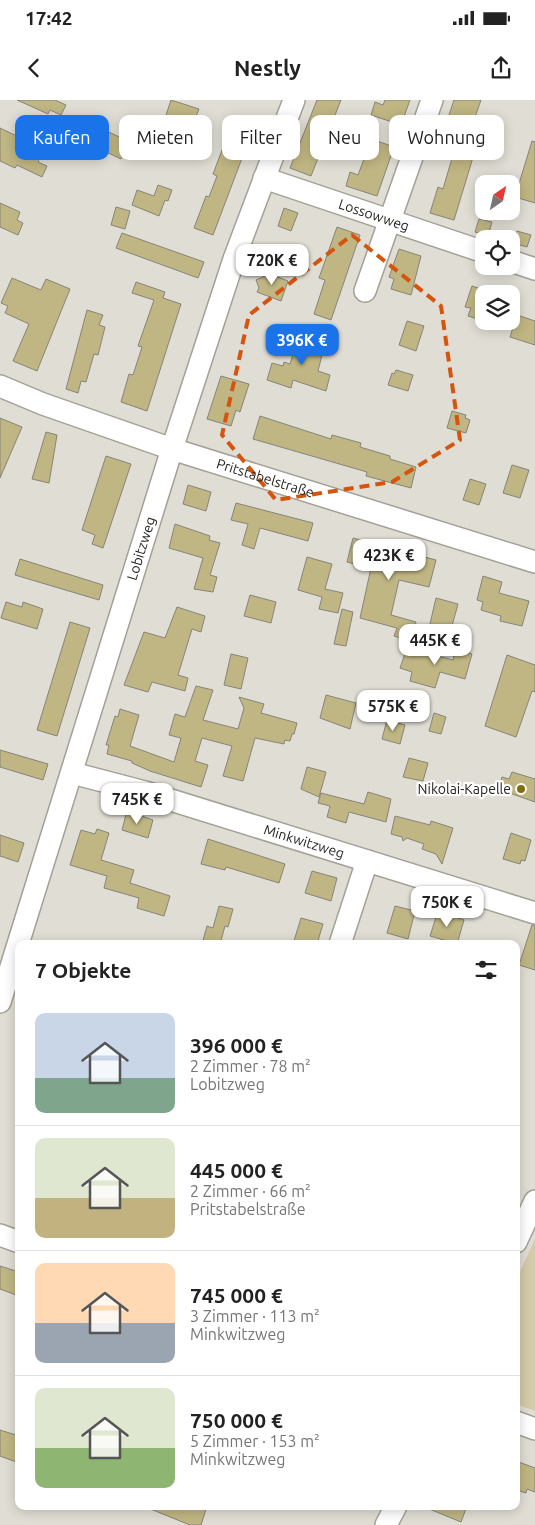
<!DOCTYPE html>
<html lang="de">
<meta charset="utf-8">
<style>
body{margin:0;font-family:Ubuntu,sans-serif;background:#f2f2f2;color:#222;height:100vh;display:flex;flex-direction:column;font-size:19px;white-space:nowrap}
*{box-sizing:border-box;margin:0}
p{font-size:16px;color:#767676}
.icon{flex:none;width:28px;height:28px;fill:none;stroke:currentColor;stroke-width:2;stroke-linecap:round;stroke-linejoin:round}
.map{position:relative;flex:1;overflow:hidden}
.details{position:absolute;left:15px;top:840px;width:505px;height:570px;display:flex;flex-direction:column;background:#fff;border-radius:10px;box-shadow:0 2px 12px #0003}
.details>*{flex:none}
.banner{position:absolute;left:15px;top:15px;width:505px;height:45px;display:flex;gap:10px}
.needle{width:32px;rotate:34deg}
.tools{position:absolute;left:475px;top:75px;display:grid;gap:10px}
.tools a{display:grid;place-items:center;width:45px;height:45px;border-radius:10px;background:#fff;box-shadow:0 2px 12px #0003;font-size:25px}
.price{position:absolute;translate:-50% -42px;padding:0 11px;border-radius:10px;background:#fff;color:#222;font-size:16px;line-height:32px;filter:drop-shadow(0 1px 2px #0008)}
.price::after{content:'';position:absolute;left:50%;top:30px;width:15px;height:11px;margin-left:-8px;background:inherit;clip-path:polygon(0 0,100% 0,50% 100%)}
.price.selected{background:#1a73e8;color:#fff}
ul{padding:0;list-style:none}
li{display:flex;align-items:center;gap:15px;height:125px;padding:0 20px}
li+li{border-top:1px solid #e0e0e0}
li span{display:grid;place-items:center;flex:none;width:140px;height:100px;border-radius:10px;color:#555}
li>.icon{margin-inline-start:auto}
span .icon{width:60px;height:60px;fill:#fffc;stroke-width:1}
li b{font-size:21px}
h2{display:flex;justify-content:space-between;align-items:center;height:60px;padding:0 20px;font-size:21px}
.chip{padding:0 18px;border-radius:10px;background:#fff;box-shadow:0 2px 12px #0003;font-size:18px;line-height:45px}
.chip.selected{background:#1a73e8;color:#fff}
.status{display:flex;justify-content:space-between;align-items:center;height:35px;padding:0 25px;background:#fff;direction:ltr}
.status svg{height:14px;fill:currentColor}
header{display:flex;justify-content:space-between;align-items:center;height:65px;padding:0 20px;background:#fff;font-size:22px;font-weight:700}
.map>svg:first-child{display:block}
.green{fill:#d3cba9}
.building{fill:#c0b683;stroke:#86847a}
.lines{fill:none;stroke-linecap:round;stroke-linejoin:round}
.minor-casing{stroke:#a3a197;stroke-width:24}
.minor{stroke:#fff;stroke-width:21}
.marked{fill:none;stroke:#d5540e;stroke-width:4;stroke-dasharray:10 6;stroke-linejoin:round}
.poi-dot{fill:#806e0c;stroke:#fff;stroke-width:2}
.labels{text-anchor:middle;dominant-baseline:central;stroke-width:4.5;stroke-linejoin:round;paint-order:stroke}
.street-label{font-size:14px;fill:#262521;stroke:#fff}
.poi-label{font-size:14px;fill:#262521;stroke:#fff;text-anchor:end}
</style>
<div class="status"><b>17:42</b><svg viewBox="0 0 49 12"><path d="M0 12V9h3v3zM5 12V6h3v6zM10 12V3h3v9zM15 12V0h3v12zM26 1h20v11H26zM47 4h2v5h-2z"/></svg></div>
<header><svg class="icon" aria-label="back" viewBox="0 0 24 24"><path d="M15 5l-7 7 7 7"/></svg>Nestly<svg class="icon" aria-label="share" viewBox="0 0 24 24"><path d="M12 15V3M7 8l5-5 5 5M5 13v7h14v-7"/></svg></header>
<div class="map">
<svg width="535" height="1425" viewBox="0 0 535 1425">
<rect width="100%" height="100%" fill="#e0ded4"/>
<!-- green -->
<polygon class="green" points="535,1139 535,1311 516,1304 516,1180"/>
<!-- building -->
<g class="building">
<polygon points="17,0 55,0 66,5 61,15 50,10 48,14"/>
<polygon points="171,0 199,9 193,24 166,15"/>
<polygon points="317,0 341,0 311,76 290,68"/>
<polygon points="385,0 410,0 401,25 371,15 375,2 383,5"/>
<polygon points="454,0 481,0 468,37 450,31 452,25 446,24"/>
<polygon points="233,21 253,29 213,135 194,128 206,96 209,97 217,76 213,74"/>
<polygon points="98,27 130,42 121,59 94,46 97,40 93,37"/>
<polygon points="0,28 44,49 38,62 47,66 42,77 17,65 15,68 0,61"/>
<polygon points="363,36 394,47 377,96 346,86 350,72 358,75 367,51 359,48"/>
<polygon points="532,41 535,42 535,103 515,97"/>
<polygon points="455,48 474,54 454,120 430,113 438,87 443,89"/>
<polygon points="158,85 172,90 168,101 165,100 159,116 132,105 137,90 154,96"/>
<polygon points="0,103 20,112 17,120 23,123 18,135 0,127"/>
<polygon points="116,107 130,111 125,129 111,125"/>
<polygon points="284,108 298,113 291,131 278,126"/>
<polygon points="479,119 492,122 488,136 475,132"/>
<polygon points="337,127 360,135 331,220 314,214 325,180 319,178"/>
<polygon points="517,131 531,135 527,147 513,143"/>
<polygon points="122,133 204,162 198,178 116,148"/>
<polygon points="399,149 421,156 411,195 391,189 394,179 389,177"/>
<polygon points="265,172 288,181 281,201 257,192 259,188 256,180 263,177"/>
<polygon points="12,178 41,190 46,179 70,189 37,271 13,261 29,224 5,213 8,206 1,203"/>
<polygon points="136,182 165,192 163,198 181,204 147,311 121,302 129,274 133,275 142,247 138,246 154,200 132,193"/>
<polygon points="472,186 484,190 484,221 468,216 471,208 465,207"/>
<polygon points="87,210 103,215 99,225 105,227 98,255 94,254 86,282 81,281 78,293 66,289"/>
<polygon points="517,215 535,221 535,245 510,237"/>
<polygon points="407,221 424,226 416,251 399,245"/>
<polygon points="299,235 325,243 318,271 330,275 326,291 293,280 291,288 267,280 272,263 283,266 284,262 290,264"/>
<polygon points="396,270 413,275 408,291 388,285 392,273 394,274"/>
<polygon points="221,276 249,284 240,312 236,310 231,326 207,319"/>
<polygon points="452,311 466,315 465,318 470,320 466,333 447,328"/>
<polygon points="260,316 331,339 332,335 361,343 360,347 390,356 390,359 416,367 411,388 366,376 367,372 253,339"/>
<polygon points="0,318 22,327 0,378"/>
<polygon points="46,332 57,335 49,383 32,379"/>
<polygon points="106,356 131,364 103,448 92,444 95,435 82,430"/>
<polygon points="512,365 529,370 520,398 503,393"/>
<polygon points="470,379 486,384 479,405 463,400"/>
<polygon points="188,385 211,392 206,411 183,404"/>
<polygon points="236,403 313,423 308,441 260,428 254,449 242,445 248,424 231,420"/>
<polygon points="175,424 210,436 209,440 220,443 210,475 217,477 213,492 194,489 203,458 169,448"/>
<polygon points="353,438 436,460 429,487 399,480 391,515 416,522 411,541 394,536 397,528 360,518 371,468 347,462"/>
<polygon points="307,457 332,464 325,489 343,493 338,513 319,509 322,497 298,490"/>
<polygon points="20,459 103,485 99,500 15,475"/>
<polygon points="483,476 502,482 499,493 529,501 522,526 500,521 501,516 481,510 483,502 477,500"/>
<polygon points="250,495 276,502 271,523 244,516"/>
<polygon points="436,498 458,504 450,533 429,528"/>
<polygon points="6,502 22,507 23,502 43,509 37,529 1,518"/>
<polygon points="177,507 205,516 201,532 192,529 178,575 188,578 185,591 152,582 148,592 124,585 144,532 165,538"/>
<polygon points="342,509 353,512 346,546 334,544"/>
<polygon points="70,522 90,528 57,636 37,630"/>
<polygon points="407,548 453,560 456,549 472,554 465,579 440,572 435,588 410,581 412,572 400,568"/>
<polygon points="231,554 248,558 241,589 224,585"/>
<polygon points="507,555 535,565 535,592 532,591 516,637 485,626"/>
<polygon points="196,586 213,590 203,620 238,629 244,608 239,597 264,604 261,613 297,623 294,634 292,634 290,641 285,640 284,644 255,638 243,681 223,676 232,646 202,638 195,661 208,665 201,687 150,671 132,663 132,661 107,654 109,645 106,645 111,629 115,616 118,617 120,609 139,615 130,646 174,662 181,638 169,635 175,614 185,617"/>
<polygon points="326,595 356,603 350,629 320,618"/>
<polygon points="434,613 446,617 441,634 429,631"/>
<polygon points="387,620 405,625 400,644 382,639"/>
<polygon points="0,650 48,664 43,680 0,667"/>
<polygon points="409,658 428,663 423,681 403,677"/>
<polygon points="307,667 326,672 319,697 301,689"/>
<polygon points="512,672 535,679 535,702 498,689 502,677 509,679"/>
<polygon points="368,692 391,699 386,722 349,712 346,723 327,717 330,706 318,703 321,693 364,704"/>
<polygon points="127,711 153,720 148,738 122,730"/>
<polygon points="395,716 430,725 431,721 453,728 442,764 436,754 422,749 424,744 407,738 403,741 402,737 391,734"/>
<polygon points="97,729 109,733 101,760 134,770 130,783 170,796 164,816 137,808 139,798 104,788 107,776 70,765 81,730 95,734"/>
<polygon points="511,733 531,740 525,761 521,760 520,764 503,759"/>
<polygon points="0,735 24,743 18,762 0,756"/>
<polygon points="208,739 285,764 279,783 226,767 225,770 201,764"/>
<polygon points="312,771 337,778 331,801 305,793"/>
<polygon points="219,806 233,809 228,827 225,826 220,844 202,844 207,826 213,828"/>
<polygon points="395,806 415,811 408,839 387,833"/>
<polygon points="438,811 464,820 457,844 430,836"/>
<polygon points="301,818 323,824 317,844 293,844"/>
<polygon points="532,825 535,825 535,870 519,865"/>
<polygon points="0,1166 19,1172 19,1196 0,1189"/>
<polygon points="0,1330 19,1336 19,1363 0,1356"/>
<polygon points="516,1361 535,1368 535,1392 527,1389 526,1393 516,1390"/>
<polygon points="143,1406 207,1406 201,1425 190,1425"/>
<polygon points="422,1406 467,1406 461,1422"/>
</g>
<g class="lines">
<defs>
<g id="minor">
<path id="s1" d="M264,78l220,74"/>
<polyline points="511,161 535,169"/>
<polyline points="365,191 432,0"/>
<path id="s2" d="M0,286l43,18 129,45 363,113"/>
<path id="s3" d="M72,673l73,19 390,121"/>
<polyline points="340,844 367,761"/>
<path id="s4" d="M0,902l172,-553 62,-190 60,-159"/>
<polyline points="0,1135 19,1142"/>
<polyline points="516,1142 535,1101"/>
<polyline points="516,1322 535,1329"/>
<polyline points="386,1425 396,1406"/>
</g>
</defs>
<!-- minor casing -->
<use href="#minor" class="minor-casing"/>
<!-- minor -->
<use href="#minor" class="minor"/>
</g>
<!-- marked area -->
<path class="marked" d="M352,135l89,71 19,134 -68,42 -116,18 -54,-65 27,-120z"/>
<!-- markers -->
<circle class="poi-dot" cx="521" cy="689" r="5"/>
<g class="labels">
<!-- street labels -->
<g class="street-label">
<text stroke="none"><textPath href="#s1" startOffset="116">Lossowweg</textPath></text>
<text stroke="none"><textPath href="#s2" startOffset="281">Pritstabelstraße</textPath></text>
<text stroke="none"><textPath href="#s4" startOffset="475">Lobitzweg</textPath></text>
<text stroke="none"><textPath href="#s3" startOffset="242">Minkwitzweg</textPath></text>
</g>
<!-- poi labels -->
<g class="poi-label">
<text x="511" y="689">Nikolai-Kapelle</text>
</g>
</g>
</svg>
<div class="tools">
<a><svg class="needle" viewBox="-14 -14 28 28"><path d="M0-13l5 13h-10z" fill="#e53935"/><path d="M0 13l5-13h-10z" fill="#767676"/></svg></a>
<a><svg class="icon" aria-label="locate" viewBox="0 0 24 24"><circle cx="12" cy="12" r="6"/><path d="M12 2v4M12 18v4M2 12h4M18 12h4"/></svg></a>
<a><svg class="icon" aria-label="layers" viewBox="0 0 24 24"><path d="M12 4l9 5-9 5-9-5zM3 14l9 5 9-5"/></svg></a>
</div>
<b class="price" style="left:272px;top:186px">720K €</b>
<b class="price selected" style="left:302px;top:266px">396K €</b>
<b class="price" style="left:389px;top:481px">423K €</b>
<b class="price" style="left:435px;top:566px">445K €</b>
<b class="price" style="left:393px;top:632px">575K €</b>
<b class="price" style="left:137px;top:725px">745K €</b>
<b class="price" style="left:447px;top:828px">750K €</b>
<div class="banner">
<a class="chip selected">Kaufen</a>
<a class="chip">Mieten</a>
<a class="chip">Filter</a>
<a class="chip">Neu</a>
<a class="chip">Wohnung</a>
</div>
<section class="details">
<h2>7 Objekte<svg class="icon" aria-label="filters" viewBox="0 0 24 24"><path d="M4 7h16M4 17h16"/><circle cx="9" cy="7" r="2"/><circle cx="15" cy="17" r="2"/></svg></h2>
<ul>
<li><span style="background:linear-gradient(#c9d6e8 65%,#7fa58c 0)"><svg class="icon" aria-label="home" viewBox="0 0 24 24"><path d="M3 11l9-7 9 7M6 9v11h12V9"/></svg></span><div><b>396 000 €</b><p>2 Zimmer · 78 m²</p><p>Lobitzweg</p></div></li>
<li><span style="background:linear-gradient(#dfe7d0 60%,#c2b280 0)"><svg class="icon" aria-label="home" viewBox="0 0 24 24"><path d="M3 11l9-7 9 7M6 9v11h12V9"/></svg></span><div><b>445 000 €</b><p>2 Zimmer · 66 m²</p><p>Pritstabelstraße</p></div></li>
<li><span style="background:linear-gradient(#ffd9b3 60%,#9aa5b1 0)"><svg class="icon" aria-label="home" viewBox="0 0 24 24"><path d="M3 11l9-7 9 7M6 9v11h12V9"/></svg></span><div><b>745 000 €</b><p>3 Zimmer · 113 m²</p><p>Minkwitzweg</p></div></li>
<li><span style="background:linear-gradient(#dfe7d0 60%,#8fb573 0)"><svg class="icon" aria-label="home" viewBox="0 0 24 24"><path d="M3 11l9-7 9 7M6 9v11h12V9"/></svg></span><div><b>750 000 €</b><p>5 Zimmer · 153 m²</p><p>Minkwitzweg</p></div></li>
</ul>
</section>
</div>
